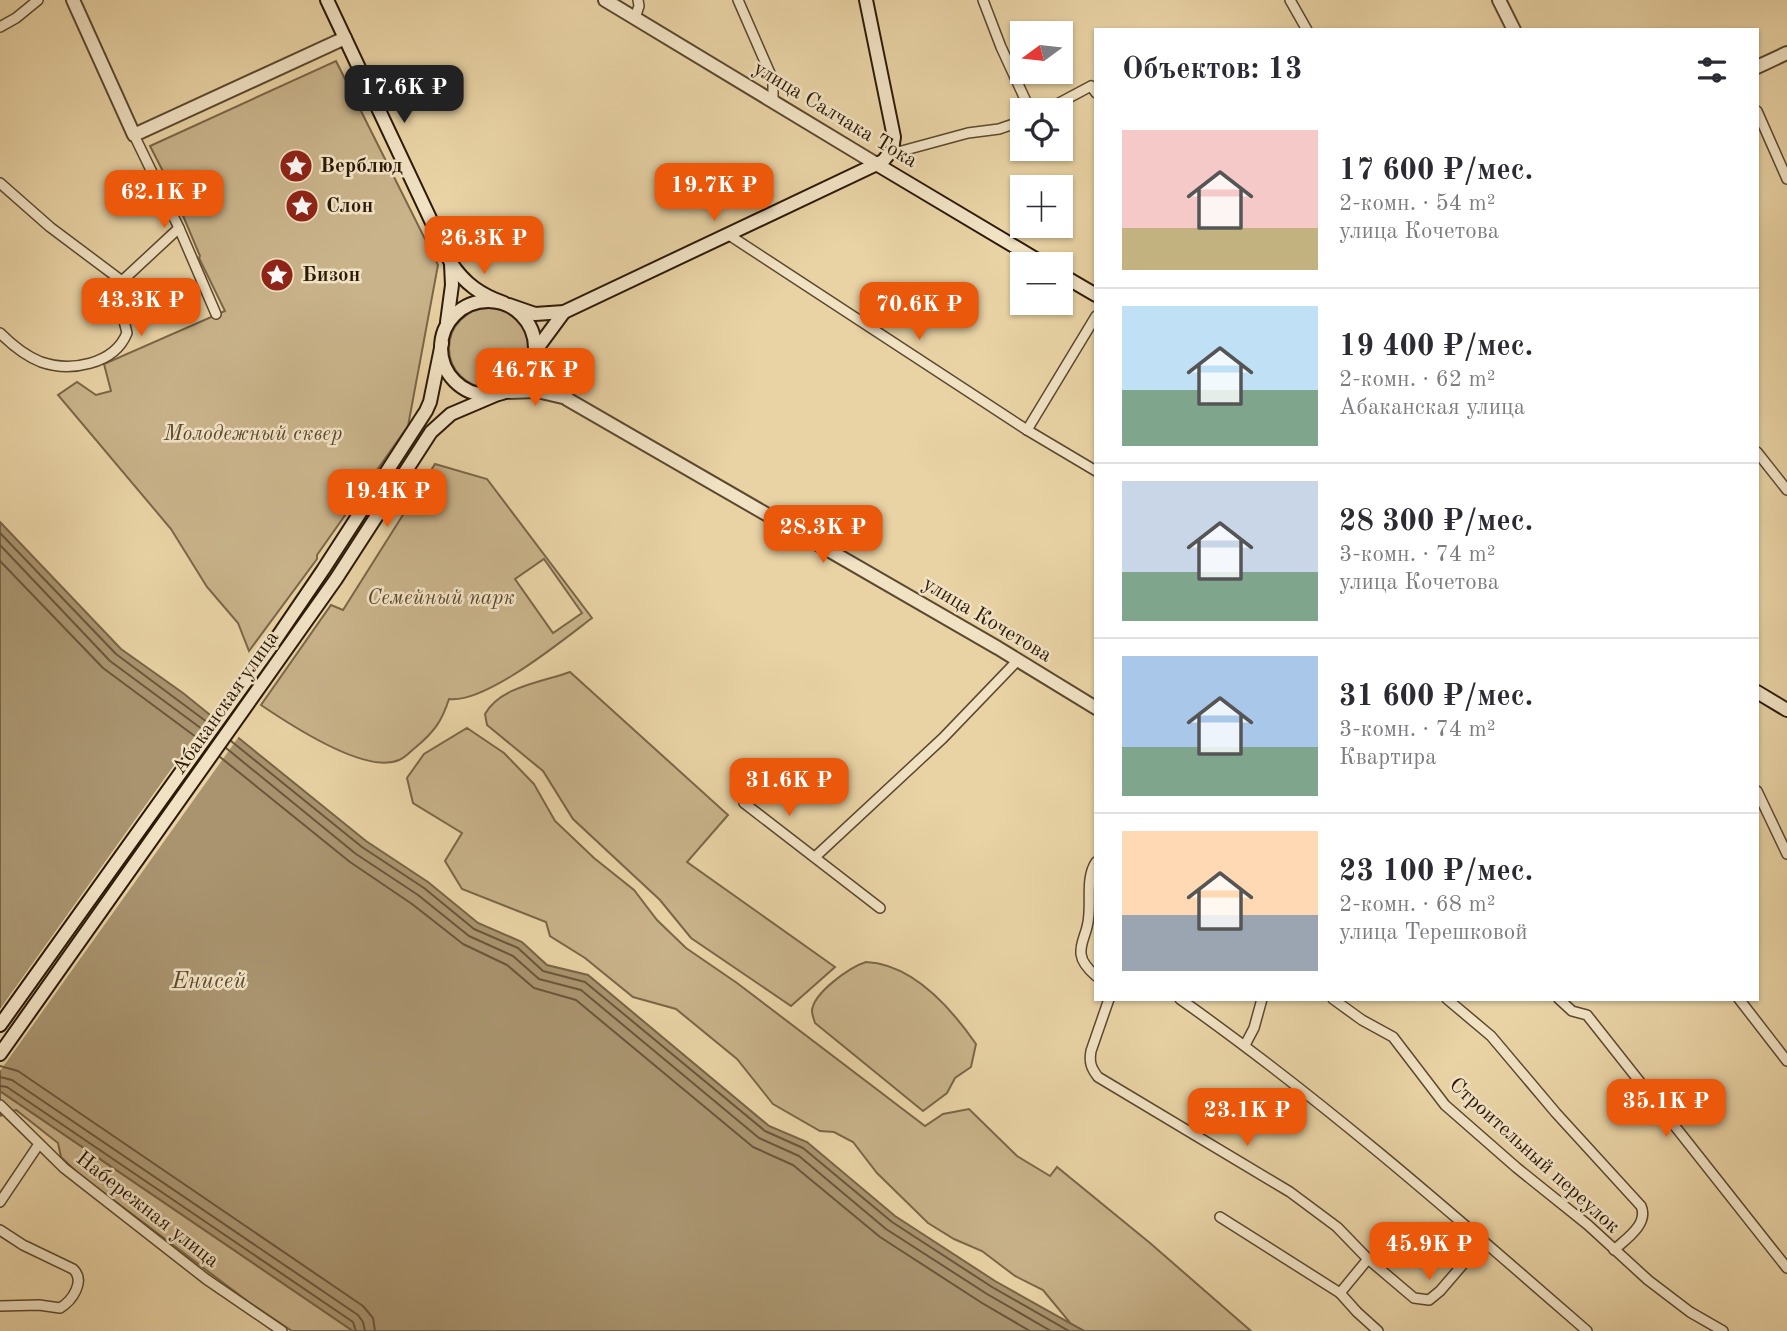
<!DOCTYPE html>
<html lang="ru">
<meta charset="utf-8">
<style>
body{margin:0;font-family:"Old Standard TT",serif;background:#f7f7f7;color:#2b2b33;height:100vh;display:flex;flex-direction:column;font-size:26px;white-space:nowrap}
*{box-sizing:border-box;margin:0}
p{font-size:23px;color:#7c7c81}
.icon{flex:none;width:38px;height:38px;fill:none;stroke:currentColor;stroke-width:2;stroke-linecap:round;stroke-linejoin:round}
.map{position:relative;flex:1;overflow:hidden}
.details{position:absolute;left:1094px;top:28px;width:665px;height:973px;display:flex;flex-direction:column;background:#fff;border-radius:0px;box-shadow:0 2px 5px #0004}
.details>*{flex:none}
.needle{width:46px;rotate:255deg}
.controls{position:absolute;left:1010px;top:21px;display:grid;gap:14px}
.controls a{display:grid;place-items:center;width:63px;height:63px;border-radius:0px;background:#fff;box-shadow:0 2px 5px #0004;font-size:35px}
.price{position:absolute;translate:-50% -60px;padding:0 16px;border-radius:14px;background:#ea580c;color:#fff;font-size:23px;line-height:46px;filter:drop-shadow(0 2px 4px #0008)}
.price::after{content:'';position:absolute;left:50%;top:42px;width:21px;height:16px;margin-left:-10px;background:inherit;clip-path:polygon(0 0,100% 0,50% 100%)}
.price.selected{background:#222;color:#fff}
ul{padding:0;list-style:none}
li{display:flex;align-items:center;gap:21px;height:175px;padding:0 28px}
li+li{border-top:2px solid #e1e1e2}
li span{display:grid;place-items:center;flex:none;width:196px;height:140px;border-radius:0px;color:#555}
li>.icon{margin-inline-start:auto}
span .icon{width:84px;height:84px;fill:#fffc;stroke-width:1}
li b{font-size:30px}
h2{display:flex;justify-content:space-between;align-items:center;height:84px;padding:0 28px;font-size:30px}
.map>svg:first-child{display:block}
.green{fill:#c9b38a;stroke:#7a6648;stroke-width:2;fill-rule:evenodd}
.water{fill:#a9946f;stroke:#776345;stroke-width:2}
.pier{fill:#e9d3a5}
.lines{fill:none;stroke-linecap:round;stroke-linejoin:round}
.shore{stroke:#6a563b;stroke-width:2}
.minor-casing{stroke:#5b482e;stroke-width:12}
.tertiary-casing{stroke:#5b482e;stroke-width:16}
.secondary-casing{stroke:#2c1907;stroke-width:16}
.minor{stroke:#f1e2c4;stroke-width:9}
.tertiary{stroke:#f1e2c4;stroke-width:12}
.secondary{stroke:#f1e2c4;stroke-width:12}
.labels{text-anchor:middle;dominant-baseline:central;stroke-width:5;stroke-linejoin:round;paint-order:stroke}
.street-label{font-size:21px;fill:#2c1907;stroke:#f1e2c4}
.poi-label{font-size:21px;font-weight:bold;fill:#2c1907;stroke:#f1e2c4;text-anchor:start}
.park-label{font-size:21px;font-style:italic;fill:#5b472e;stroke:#f1e2c4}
.water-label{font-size:23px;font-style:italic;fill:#5e4a31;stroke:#f1e2c4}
</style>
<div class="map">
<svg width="1787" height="1331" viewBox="0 0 1787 1331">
<rect width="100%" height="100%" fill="#e9d3a5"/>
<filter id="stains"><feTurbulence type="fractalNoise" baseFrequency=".00286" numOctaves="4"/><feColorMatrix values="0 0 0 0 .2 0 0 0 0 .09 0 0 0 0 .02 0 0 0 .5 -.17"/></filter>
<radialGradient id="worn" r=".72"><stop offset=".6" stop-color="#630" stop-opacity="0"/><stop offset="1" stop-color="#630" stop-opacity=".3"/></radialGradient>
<!-- green -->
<g class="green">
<polygon points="336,61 438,265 408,426 317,555 317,559 249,651 238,623 207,587 171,529 58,395 77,382 96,395 111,391 104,364 225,311 199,258 200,256 171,187 150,146"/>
<circle cx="489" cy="348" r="40"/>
<path d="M435,464l52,15 105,139c-29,22 -107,86 -143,81 -7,22 -15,33 -33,48 -5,4 -11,11 -17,13 -34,15 -110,-36 -138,-55l70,-100 12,5zM544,559l38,54 -29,20 -38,-54z"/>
<path d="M570,672l158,143 -41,47 148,105 -44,39 -100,-68 -31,-38 -87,-81 -30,-48 -56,-46 -2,-11c16,-28 58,-32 85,-42z"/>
<polygon points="467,728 504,753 534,784 555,821 594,858 634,890 657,920 686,948 737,983 925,1126 943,1114 969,1109 1017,1156 1050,1176 1057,1167 1150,1243 1251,1331 1084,1331 1071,1324 1043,1290 1015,1276 982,1251 954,1239 928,1223 877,1173 853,1142 834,1132 820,1131 773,1104 737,1059 676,1009 633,997 585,958 550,936 546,922 462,889 445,861 462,833 413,803 407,778 424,754"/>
<path d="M866,962c47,2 85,46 110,82l-5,23 -16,11 -8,15 -24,18 -108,-88c-1,-4 -3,-8 -3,-12 1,-18 38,-44 54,-49z"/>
<polygon points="0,1091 353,1331 292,1331 250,1303 79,1174 61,1157 58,1143 16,1110 0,1116"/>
</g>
<!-- water -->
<polygon class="water" points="0,522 121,649 183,693 366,841 428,882 478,923 522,942 547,965 588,975 769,1126 807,1142 895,1216 995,1281 1084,1331 353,1331 0,1091"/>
<!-- pier -->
<polygon class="pier" points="212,712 240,735 0,1071 0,1009"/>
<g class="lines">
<!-- shore -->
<g class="shore">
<polyline points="0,533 116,654 207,722"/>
<polyline points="0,545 110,661 202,729"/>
<polyline points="0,561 103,668 196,737"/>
<polyline points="231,741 362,847 424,888 474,929 518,948 543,971 585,982 765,1131 803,1148 892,1222 992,1287 1069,1331"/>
<polyline points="226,748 356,854 418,895 469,936 513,956 539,979 581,990 759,1138 799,1156 886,1229 987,1294 1051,1331"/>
<polyline points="220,757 350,862 412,904 463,944 507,965 534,988 576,1000 753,1147 793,1165 880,1237 982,1303 1030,1331"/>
<polyline points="0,1066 18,1071 363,1306 373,1318 375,1331"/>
<polyline points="0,1077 12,1080 358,1315 363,1322 365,1331"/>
<polyline points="0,1086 7,1087 353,1322 356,1331"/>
</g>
<defs>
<g id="minor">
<polyline points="738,0 773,80 773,101"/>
<polyline points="983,0 1001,47 1030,110"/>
<polyline points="1290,0 1307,30"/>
<polyline points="635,18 639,6 638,0"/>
<polyline points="0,27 16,18 38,0"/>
<polyline points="1046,110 1091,86 1096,93"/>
<polyline points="1757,111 1787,179"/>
<polyline points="134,135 179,228 216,314"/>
<polyline points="892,150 898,152 968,133 999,129 1022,121"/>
<polyline points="0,183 50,227 122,281"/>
<polyline points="729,235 1027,430 1096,471"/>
<path d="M0,333c12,12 25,23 41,29 29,10 73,3 86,-29l-7,-28 2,-24 57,-53"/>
<polyline points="1027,430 1096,316"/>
<polyline points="1757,452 1787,490"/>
<polyline points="1757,791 1787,854"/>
<polyline points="744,803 880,908"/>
<polyline points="815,857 943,738 1018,660"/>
<path d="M1096,862c-12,18 -3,44 -9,65 -2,9 -7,17 -6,27 1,9 8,16 15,22"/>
<path d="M1109,999l-18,52c-2,11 0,17 7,26l192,115 47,35 31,32 -28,34"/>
<path d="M1180,999c143,101 275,217 407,332"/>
<polyline points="1333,999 1362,1020 1393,1037 1445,1105 1517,1168 1588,1225 1648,1280 1690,1312 1723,1331"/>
<path d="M1447,999l44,37 65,77 85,93c8,18 -15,33 -27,44"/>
<polyline points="1559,999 1572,1011 1587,1015 1787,1268"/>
<polyline points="1739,999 1787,1061"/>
<polyline points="1245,1045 1254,1028 1262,999"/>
<polyline points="0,1105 64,1168 206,1279 282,1331"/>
<polyline points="0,1202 39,1144"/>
<polyline points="1220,1217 1340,1293 1357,1312 1378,1331"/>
<path d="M0,1230l23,15 50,24c13,12 -1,32 -13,39l-21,-3 -39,1"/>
<polyline points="1368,1259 1414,1298 1429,1300 1440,1291 1483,1241"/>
</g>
<g id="tertiary">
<polyline points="73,0 134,135 345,38"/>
<polyline points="605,0 878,165"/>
<polyline points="1499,0 1514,30"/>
<polyline points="1757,67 1787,53"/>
<polyline points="535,355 550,381 567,399 998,648 1096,708"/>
<polyline points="505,392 537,391 567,398"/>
</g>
<g id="secondary">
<path d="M327,0l124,263c14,21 30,32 53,40"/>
<polyline points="878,165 1044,264"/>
<polyline points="1060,274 1096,295"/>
<circle cx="488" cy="348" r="47"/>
<polyline points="509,305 535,314 564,312 883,161 892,150 894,137 866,0"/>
<polyline points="447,322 452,285 451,264"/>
<polyline points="536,350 564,312"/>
<polyline points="1757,692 1787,710"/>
<polyline points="0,1025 272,645 323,570 426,411 430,402 442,343"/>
<polyline points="0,1054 336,579 431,432 451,414 498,394"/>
</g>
</defs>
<!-- minor casing -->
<use href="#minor" class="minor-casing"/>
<!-- tertiary casing -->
<use href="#tertiary" class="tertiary-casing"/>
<!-- secondary casing -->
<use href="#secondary" class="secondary-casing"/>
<!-- minor -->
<use href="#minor" class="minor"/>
<!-- tertiary -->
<use href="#tertiary" class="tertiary"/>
<!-- secondary -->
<use href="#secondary" class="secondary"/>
</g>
<!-- icons -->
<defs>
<symbol id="sight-disc" viewBox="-11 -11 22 22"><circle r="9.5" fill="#8f2418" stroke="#f1e2c4"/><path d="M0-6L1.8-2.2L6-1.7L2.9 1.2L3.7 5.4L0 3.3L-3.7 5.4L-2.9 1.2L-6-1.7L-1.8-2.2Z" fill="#fff"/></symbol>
</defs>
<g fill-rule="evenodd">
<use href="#sight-disc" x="277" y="147" width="38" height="38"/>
<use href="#sight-disc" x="283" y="187" width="38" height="38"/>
<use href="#sight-disc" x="258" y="256" width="38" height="38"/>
</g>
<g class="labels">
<!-- street labels -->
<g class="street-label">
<text transform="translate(835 115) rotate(31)">улица Салчака Тока</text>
<text transform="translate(987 620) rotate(31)">улица Кочетова</text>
<text transform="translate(226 703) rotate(-55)">Абаканская улица</text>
<text transform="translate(1534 1156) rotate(42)">Строительный переулок</text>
<text transform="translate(147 1210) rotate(38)">Набережная улица</text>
</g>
<!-- poi labels -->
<g class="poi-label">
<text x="320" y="166">Верблюд</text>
<text x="326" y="206">Слон</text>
<text x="302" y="275">Бизон</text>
</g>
<!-- park labels -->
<g class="park-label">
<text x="253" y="434">Молодежный сквер</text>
<text x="441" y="598">Семейный парк</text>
</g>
<!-- water labels -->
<g class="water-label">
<text x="209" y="981">Енисей</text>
</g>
</g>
<rect width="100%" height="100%" filter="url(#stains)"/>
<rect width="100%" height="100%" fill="url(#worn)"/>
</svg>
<div class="controls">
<a><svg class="needle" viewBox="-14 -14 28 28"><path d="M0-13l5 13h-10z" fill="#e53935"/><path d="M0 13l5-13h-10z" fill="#7c7c81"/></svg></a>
<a><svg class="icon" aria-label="locate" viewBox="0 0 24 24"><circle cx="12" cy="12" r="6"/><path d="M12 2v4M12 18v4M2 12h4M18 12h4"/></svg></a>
<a>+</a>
<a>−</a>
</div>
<b class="price selected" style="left:404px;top:125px">17.6K ₽</b>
<b class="price" style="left:714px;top:223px">19.7K ₽</b>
<b class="price" style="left:164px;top:230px">62.1K ₽</b>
<b class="price" style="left:484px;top:276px">26.3K ₽</b>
<b class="price" style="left:141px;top:338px">43.3K ₽</b>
<b class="price" style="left:919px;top:342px">70.6K ₽</b>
<b class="price" style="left:535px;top:408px">46.7K ₽</b>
<b class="price" style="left:387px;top:529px">19.4K ₽</b>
<b class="price" style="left:823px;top:565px">28.3K ₽</b>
<b class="price" style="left:789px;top:818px">31.6K ₽</b>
<b class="price" style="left:1666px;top:1139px">35.1K ₽</b>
<b class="price" style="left:1247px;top:1148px">23.1K ₽</b>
<b class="price" style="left:1429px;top:1282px">45.9K ₽</b>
<section class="details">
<h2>Объектов: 13<svg class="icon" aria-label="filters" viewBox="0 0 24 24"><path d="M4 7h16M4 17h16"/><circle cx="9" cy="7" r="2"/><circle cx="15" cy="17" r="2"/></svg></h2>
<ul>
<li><span style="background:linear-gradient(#f6c9c9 70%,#c2b280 0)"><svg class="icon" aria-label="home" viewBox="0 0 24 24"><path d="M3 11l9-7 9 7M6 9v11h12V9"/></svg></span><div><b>17 600 ₽/мес.</b><p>2-комн. · 54 m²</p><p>улица Кочетова</p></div></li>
<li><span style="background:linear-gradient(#bfe0f5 60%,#7fa58c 0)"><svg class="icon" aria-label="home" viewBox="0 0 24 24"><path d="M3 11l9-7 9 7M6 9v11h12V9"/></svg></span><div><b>19 400 ₽/мес.</b><p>2-комн. · 62 m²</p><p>Абаканская улица</p></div></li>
<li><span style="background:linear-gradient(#c9d6e8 65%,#7fa58c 0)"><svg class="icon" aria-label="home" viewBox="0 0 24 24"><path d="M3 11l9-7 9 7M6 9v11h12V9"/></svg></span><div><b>28 300 ₽/мес.</b><p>3-комн. · 74 m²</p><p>улица Кочетова</p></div></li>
<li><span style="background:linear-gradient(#a9c7e8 65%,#7fa58c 0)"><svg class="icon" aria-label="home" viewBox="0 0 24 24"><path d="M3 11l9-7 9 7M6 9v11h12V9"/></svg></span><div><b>31 600 ₽/мес.</b><p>3-комн. · 74 m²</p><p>Квартира</p></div></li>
<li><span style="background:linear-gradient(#ffd9b3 60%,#9aa5b1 0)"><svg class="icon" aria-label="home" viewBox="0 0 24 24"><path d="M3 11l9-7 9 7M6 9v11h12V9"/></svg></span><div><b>23 100 ₽/мес.</b><p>2-комн. · 68 m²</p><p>улица Терешковой</p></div></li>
</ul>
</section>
</div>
